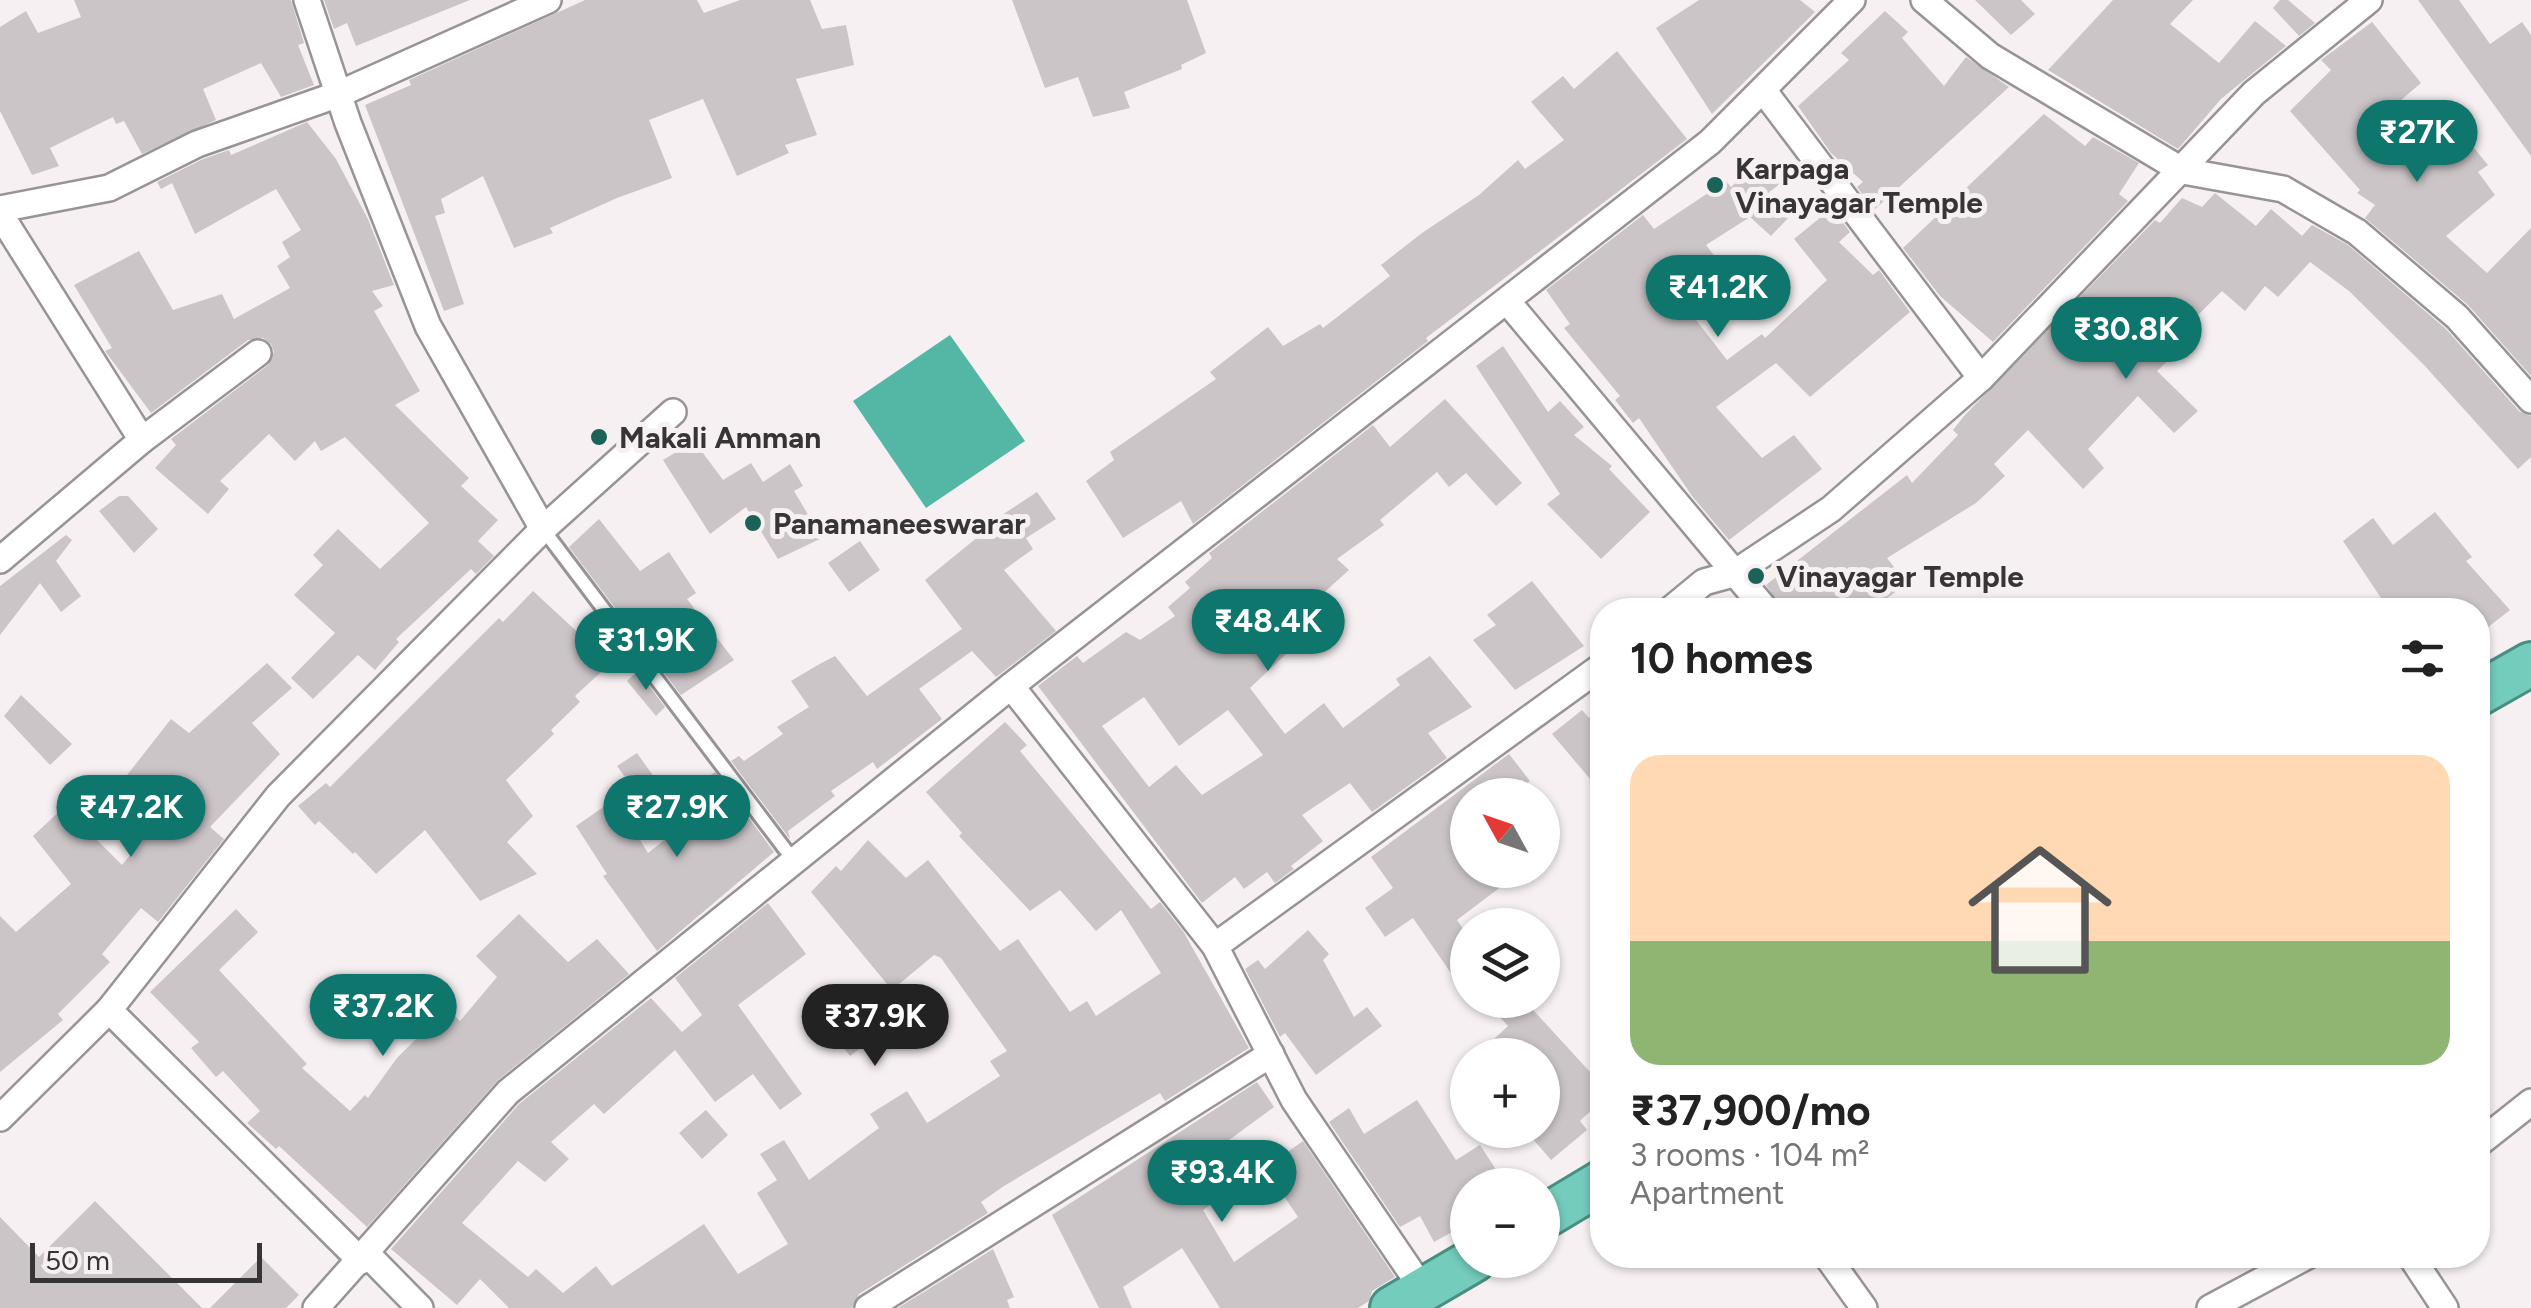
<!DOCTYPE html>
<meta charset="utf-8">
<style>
body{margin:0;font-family:Figtree,sans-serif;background:#f6f6f6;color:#222;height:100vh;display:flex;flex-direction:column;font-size:38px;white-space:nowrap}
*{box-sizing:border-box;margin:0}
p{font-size:32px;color:#767676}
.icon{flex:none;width:55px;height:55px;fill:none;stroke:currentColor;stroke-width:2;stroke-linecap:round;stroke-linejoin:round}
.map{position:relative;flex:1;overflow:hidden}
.side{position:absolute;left:1590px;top:598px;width:900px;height:670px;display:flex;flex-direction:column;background:#fff;border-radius:40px;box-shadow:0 2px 8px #0004}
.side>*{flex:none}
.needle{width:65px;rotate:310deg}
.fabs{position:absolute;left:1450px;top:778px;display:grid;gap:20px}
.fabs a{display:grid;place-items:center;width:110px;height:110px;border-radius:50%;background:#fff;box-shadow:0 2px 8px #0004;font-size:50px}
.scale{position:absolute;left:30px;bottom:25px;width:232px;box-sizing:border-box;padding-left:10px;border:5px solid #363435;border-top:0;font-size:28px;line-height:35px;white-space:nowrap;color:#363435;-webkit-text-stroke:8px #f6f0f2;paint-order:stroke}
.price{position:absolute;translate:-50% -85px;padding:0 22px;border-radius:35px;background:#0f766e;color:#fff;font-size:32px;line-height:65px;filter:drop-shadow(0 2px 5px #0008)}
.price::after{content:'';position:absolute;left:50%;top:60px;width:30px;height:22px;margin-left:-15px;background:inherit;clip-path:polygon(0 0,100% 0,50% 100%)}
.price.current{background:#222;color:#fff}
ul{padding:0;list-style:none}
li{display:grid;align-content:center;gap:20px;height:530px;padding:0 40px}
li span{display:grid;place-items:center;height:310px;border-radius:30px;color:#555}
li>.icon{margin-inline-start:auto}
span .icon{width:180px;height:180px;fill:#fffc;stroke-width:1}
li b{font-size:42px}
h2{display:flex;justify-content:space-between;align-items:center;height:120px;padding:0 40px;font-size:42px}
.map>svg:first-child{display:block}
.water{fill:#54b7a5}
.building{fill:#cbc5c8;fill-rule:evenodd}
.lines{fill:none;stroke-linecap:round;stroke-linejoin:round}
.service-casing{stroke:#989396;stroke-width:18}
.minor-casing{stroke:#989396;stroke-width:30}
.trunk-casing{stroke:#488f82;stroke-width:48}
.service{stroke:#fff;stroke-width:12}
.minor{stroke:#fff;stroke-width:25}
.trunk{stroke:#74ccbc;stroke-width:42}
.poi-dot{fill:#1b6357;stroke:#f6f0f2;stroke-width:4}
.labels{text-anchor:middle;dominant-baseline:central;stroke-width:10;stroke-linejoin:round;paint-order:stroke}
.poi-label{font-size:30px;font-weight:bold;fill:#363435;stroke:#f6f0f2;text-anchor:start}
</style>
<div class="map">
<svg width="2531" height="1308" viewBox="0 0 2531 1308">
<rect width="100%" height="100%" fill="#f6f0f2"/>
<!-- water -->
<polygon class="water" points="950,335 1025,441 926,508 853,401"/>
<!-- building -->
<g class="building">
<polygon points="74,0 291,0 304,43 298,45 314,85 281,97 261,63 203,89 216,120 142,154 124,121 116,124 113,117 50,148 59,166 32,175 0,111 0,27 26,11 38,33 81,17"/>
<polygon points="324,0 470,0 356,46 347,23 334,29"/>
<polygon points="585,0 697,0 704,13 740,0 810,0 822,29 846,25 854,65 796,79 817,135 785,145 789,153 737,176 703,99 649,120 672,178 617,198 550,228 553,233 514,248 483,176 441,199 445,213 435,216 464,304 444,311 365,105 411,85 409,80"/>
<polygon points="1012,0 1187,0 1206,53 1181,65 1182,69 1124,92 1130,108 1093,117 1078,77 1045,88"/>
<polygon points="1699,0 1800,0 1815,12 1712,114 1656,28"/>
<polygon points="1975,0 2021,0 2035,14 2011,35"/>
<polygon points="2113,0 2193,0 2170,24 2219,63 2255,21 2286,46 2221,99 2178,149 2048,70"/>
<polygon points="2280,0 2288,0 2315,23 2299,36 2273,8"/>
<polygon points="2418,0 2459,0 2490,44 2522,22 2531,35 2531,156"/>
<polygon points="1885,11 1908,32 1902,38 1944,86 1966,57 2009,87 1874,210 1857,187 1863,182 1831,153 1798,106 1849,60 1841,53"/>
<polygon points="2372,22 2421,83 2361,134 2408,165 2455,125 2488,165 2478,172 2495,195 2446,236 2487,273 2531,228 2531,376 2468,305 2365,218 2375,205 2357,193 2360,190 2290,111 2331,70 2321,60"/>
<polygon points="1617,51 1687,139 1426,338 1428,341 1193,524 1181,501 1123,538 1086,481 1114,460 1110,452 1216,379 1210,372 1268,327 1283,346 1320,324 1323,328 1390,276 1381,265 1422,233 1479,195 1518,160 1525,169 1564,140 1531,102 1563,76 1574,89"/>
<polygon points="2044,114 2085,146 2093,137 2139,163 2119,194 2128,201 1993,342 1940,296 1903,248"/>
<polygon points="307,122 336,159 368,219 394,285 372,291 383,306 374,311 420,391 395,405 469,478 461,486 498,520 478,541 494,556 476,574 471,569 396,639 399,642 375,670 358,655 313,699 291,678 335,633 294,595 323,565 313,555 338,529 380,569 429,523 345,437 321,451 315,441 295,461 269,434 220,481 229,489 208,514 155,468 176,445 171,439 268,365 274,352 271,344 263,338 248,340 151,413 105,351 112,348 74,285 139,251 173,310 222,294 234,319 290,288 277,266 290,257 282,242 301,230 276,189 195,234 172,183 161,189 157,182 203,159 229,150 231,155"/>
<polygon points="1762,159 1781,183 1768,193 1792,214 1771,236 1750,217 1706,245 1735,283 1690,312 1727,360 1762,334 1765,338 1827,280 1794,239 1832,208 1850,232 1839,242 1873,275 1879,270 1910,312 1810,397 1776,363 1716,407 1762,458 1794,435 1822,469 1729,540 1692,496 1639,418 1633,423 1615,400 1620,396 1564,328 1570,324 1546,290 1643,215 1654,229 1726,181 1731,187"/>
<polygon points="2215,193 2256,226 2271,209 2302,236 2312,225 2348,245 2446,329 2519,411 2531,416 2531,457 2518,469 2424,365 2349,291 2310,262 2278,297 2265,286 2245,311 2222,291 2173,340 2181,348 2157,371 2198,411 2174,433 2138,396 2088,449 2104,468 2083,489 2028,430 1994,464 2005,476 1976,503 1887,558 1907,584 1870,610 1782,610 1766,585 1907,475 1912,483 1958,435 1953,430 1964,416 2155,220 2160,223 2182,198 2202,207"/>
<polygon points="1503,346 1548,412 1560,401 1584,427 1574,435 1612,466 1609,469 1650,512 1601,559 1547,504 1560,494 1476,366"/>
<path d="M1445,399l77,84 -26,23 -30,-33 -17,14 -12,-15 -57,48 4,5 -47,34 12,11 -40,36 13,14 -72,68 35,46 39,-31 19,25 57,-43 -4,-6 34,-23 42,51 -44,26 19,25 -75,54 -22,-29 -48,32 21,26 -32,25 3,3 -19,14 -8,-11 -23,17 -9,-12 -33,26 -164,-217 39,-30 6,7 43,-31 14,8 35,-24 -7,-9 22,-19 -5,-6 27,-24 -3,-5 164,-128 17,22zM1144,697l35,49 49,-36 35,45 -61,40 -26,-30 -27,22 -47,-61z"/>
<polygon points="694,441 723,480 751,463 763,482 790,464 803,486 794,491 822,538 778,559 746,507 710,534 663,460"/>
<polygon points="1037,492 1056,519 1026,538 1033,549 1004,570 1056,631 996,677 972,651 919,689 942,719 877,769 873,762 831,791 835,796 788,831 790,839 731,761 739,756 744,761 783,734 777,727 809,707 791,681 816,666 835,656 867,696 962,629 925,580 979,536 976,532"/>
<polygon points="119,496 128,496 158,529 134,553 99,511"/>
<polygon points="2435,512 2472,557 2466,561 2510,610 2478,635 2478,610 2389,610 2343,541 2373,518 2393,545"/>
<polygon points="599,519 640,571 669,552 696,593 687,599 734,660 681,695 569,547"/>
<polygon points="66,535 72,540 56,561 81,596 61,612 40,583 0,635 0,586"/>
<polygon points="860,541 880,570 849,592 828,563"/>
<polygon points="1532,581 1584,646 1515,690 1473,640 1496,625 1487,615"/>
<polygon points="533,591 611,663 575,696 580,702 551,730 554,734 506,780 533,816 507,842 537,874 480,901 425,830 376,874 355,852 353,854 319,821 315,825 298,806 326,783 330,787 499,618 503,622"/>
<polygon points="267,663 292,688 252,723 280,754 210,827 224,839 158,922 141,908 102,954 110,962 58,1014 63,1020 0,1072 0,916 16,932 71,884 33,836 64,807 122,865 158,821 117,788 171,719 189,733"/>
<polygon points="638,671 665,707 656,716 627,681"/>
<polygon points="21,695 72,744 50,765 4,716"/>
<polygon points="1602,707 1602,793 1552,734 1582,710 1589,718"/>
<polygon points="1005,722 1027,745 1020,751 1151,909 1160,902 1183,931 1249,1048 1165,1101 1160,1093 1004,1186 981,1202 988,1213 859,1294 852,1308 509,1308 480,1279 457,1305 391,1249 519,1104 651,998 682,1032 702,1015 675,978 768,903 806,954 738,1005 802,1094 780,1110 753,1074 715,1102 675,1050 604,1114 594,1104 551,1142 569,1159 545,1182 518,1161 462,1223 528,1277 536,1269 563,1293 596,1266 612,1286 704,1224 738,1274 788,1244 757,1193 777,1180 760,1154 784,1140 809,1180 879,1128 870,1114 907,1091 927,1123 1000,1076 990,1061 1007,1051 941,958 934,955 892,990 811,892 836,866 841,871 868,840 906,878 928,860 1000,951 1018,939 1070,1012 1087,1001 1096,1016 1161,973 1121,910 1096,931 1060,890 1030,911 959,836 962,833 926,792"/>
<polygon points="637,753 684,819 665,833 617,766"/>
<polygon points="1509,754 1530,781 1510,795 1468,795 1468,870 1523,870 1457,920 1468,936 1468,998 1413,918 1385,937 1365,908 1393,888 1371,857"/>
<polygon points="715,772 774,852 657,951 603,876 607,874 576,826 615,799 648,853 696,815 682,795"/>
<polygon points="236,909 258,932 219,970 307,1064 302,1068 350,1111 365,1095 368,1098 397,1058 447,1008 460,1021 497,977 476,956 519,914 568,962 597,939 629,974 498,1080 367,1227 279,1146 276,1149 247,1123 260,1111 223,1071 216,1077 191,1048 199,1042 150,992"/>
<polygon points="1308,930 1329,954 1323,960 1354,1017 1367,1007 1382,1026 1316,1075 1285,1033 1280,1037 1245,969 1258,960 1265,969"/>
<polygon points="837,995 871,1040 850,1056 815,1012"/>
<polygon points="1484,1000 1524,1000 1602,1085 1602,1100 1580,1121 1587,1130 1551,1160 1525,1130 1542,1130 1542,1055 1477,1055 1508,1026"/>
<polygon points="1257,1082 1274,1107 1206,1157 1231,1190 1203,1210 1234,1262 1298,1217 1265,1168 1303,1141 1395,1277 1372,1291 1369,1301 1358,1308 1220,1308 1182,1248 1123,1287 1132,1308 1099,1308 1052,1215"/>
<polygon points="1417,1100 1456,1160 1480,1145 1506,1185 1468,1185 1468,1223 1434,1242 1420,1216 1400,1227 1329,1122 1349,1108 1364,1134"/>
<polygon points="706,1110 728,1135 702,1159 679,1133"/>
<polygon points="95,1201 202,1308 0,1308 0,1217 39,1257"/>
<polygon points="993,1249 1014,1297 1007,1300 1010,1308 898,1308"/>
<polygon points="261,1257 299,1295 286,1308 210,1308"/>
</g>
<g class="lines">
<defs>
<polyline id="service" points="543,529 794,861"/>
<g id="minor">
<polyline points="307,0 348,123 428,326 543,529"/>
<polyline points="1924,0 1990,56 2183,171 2283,189 2357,232 2457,317 2531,400"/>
<polyline points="1763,90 1981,378"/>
<polyline points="0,209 109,188 197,144 339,94 548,0"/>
<polyline points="0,214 142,440 0,560"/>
<polyline points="1507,301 1766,610"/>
<polyline points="142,440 258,353"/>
<polyline points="1670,610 1704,582 1733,574 1831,509 1981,378 2254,93 2369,0"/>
<polyline points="1011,686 1215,946 1294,1100 1424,1291"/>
<polyline points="1215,946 1602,666"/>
<polyline points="0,1118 109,1010"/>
<polyline points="2478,1144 2531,1102"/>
<polyline points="367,1254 420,1308"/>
<polyline points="1826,1255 1864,1308"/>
<polyline points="2410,1255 2445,1308"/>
<polyline points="361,1261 109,1010 278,796 543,529 673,412"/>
<polyline points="316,1308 508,1092 1011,686 1710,142 1852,0"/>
<polyline points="868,1308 1271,1054"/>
<polyline points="2210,1308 2309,1255"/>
</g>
<g id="trunk">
<polyline points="2478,694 2531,664"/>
<polyline points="1542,1218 1602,1182"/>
<polyline points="1392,1308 1474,1260"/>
</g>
</defs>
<!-- service casing -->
<use href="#service" class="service-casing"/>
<!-- minor casing -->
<use href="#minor" class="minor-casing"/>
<!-- trunk casing -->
<use href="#trunk" class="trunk-casing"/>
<!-- service -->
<use href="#service" class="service"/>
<!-- minor -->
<use href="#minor" class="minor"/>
<!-- trunk -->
<use href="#trunk" class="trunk"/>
</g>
<!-- markers -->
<g class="poi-dot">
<circle cx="1715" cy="185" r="10"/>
<circle cx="599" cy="437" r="10"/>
<circle cx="753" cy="523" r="10"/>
<circle cx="1756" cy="576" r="10"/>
</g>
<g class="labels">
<!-- poi labels -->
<g class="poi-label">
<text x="1735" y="168">Karpaga<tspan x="1735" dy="34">Vinayagar Temple</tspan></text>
<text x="619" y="437">Makali Amman</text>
<text x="773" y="523">Panamaneeswarar</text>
<text x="1776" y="576">Vinayagar Temple</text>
</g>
</g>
</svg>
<div class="fabs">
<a><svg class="needle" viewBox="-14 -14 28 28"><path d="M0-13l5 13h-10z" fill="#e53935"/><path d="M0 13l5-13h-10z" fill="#767676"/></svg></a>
<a><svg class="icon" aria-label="layers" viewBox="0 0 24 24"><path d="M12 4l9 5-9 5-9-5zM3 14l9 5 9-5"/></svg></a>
<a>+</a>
<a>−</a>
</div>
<div class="scale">50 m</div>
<b class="price" style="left:2417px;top:185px">₹27K</b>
<b class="price" style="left:1718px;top:340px">₹41.2K</b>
<b class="price" style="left:2126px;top:382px">₹30.8K</b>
<b class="price" style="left:1268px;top:674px">₹48.4K</b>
<b class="price" style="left:646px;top:693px">₹31.9K</b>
<b class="price" style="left:131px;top:860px">₹47.2K</b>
<b class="price" style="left:677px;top:860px">₹27.9K</b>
<b class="price" style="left:383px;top:1059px">₹37.2K</b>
<b class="price current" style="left:875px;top:1069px">₹37.9K</b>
<b class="price" style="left:1222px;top:1225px">₹93.4K</b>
<section class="side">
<h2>10 homes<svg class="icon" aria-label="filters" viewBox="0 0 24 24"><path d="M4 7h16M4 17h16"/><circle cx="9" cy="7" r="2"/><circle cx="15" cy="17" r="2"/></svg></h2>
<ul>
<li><span style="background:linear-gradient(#ffd9b3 60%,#8fb573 0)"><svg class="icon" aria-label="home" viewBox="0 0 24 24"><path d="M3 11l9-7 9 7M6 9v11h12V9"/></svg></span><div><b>₹37,900/mo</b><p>3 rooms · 104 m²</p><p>Apartment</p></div></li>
</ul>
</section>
</div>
